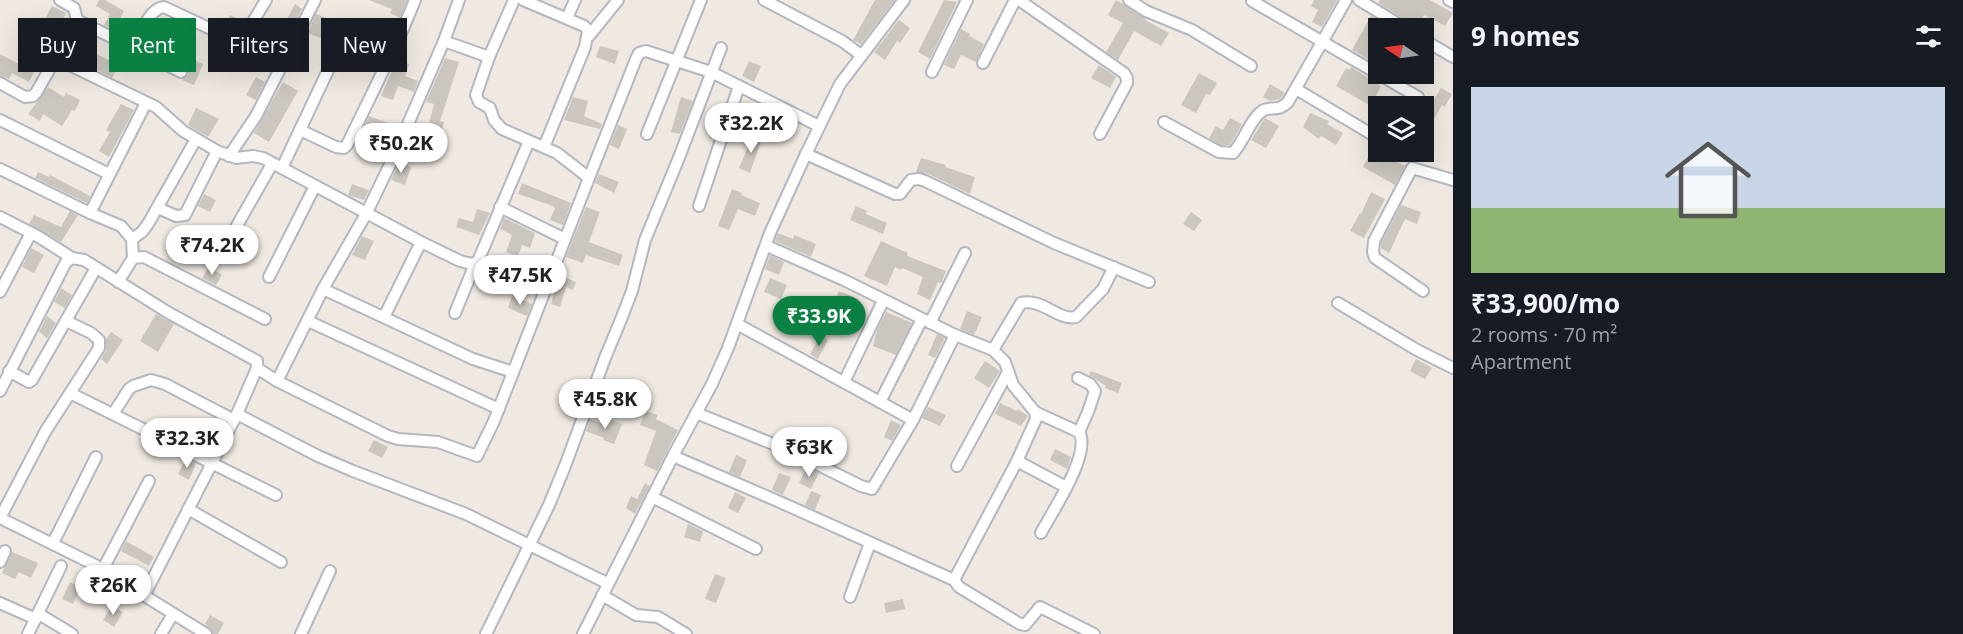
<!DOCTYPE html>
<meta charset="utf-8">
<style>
body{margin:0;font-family:"Open Sans",sans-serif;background:#20242c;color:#f1f3f6;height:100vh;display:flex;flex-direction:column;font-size:22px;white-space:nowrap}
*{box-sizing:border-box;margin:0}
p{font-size:20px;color:#9ea1a6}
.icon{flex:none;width:33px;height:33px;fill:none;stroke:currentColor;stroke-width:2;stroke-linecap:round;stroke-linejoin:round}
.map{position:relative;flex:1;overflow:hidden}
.drawer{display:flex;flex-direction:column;background:#171b24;width:510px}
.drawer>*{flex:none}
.banner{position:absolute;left:18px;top:18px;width:570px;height:54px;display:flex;gap:12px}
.needle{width:39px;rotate:283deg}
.tools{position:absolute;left:1368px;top:18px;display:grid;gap:12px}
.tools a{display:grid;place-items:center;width:66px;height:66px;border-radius:0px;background:#171b24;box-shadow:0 6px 24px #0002;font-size:30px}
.price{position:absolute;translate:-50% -51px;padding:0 14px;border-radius:21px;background:#fff;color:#222;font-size:20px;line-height:39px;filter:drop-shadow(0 2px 3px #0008)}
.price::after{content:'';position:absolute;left:50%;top:36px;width:18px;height:14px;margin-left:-9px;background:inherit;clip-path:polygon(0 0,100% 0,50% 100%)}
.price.active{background:#0b8043;color:#fff}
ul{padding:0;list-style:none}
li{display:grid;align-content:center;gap:12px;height:318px;padding:0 18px}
li span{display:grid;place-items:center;height:186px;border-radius:0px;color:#555}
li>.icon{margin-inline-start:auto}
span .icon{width:108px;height:108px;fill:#fffc;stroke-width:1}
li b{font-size:26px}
h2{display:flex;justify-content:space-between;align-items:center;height:72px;padding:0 18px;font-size:26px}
.tag{padding:0 21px;border-radius:0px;background:#171b24;box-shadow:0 6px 24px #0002;font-size:21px;line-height:54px}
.tag.active{background:#0b8043;color:#fff}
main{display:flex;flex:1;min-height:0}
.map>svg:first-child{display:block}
.building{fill:#cbc7bf}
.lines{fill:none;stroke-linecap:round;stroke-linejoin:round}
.minor-casing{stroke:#b4b7c1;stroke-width:14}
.minor{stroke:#fff;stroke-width:10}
</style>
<main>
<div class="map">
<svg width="1453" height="634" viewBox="0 0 1453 634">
<rect width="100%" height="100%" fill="#efe9e1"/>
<!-- building -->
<g class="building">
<polygon points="99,0 105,0 124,11 114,30 104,25 110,14 96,6"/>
<polygon points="369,0 407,0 400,18 390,13 392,9"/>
<polygon points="875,0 895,0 861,44 853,40"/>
<polygon points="944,0 957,2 930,59 918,52"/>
<polygon points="1116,0 1146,19 1145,20 1169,33 1161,46 1134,31 1118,60 1106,52 1123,23 1108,15"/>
<polygon points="1314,0 1337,0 1322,27 1312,22 1318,10 1311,6"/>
<polygon points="1380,0 1430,0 1453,13 1445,26 1424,15 1416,28 1412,28 1409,22 1378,3"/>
<polygon points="295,4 302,9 276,59 262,51 270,38 275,41"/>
<polygon points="52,6 66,13 51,41 55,43 48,55 31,46"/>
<polygon points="316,14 327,18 321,38 307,33"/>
<polygon points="230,15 241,20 234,34 242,38 235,51 224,45 216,60 208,55"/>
<polygon points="1371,16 1391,28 1378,28 1378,44 1370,60 1352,50"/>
<polygon points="899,20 910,28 900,43 897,41 885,60 874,52"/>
<polygon points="961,29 970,34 969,36 984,44 976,62 961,55 954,69 944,65"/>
<polygon points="76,44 119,65 112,78 86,64 88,61 72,53"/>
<polygon points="600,46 619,51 615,64 596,57"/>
<polygon points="0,54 34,72 29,82 12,73 9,79 0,76"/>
<polygon points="445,58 459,62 440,121 444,122 438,143 425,139 434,104 426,102"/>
<polygon points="191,59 203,64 194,85 182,80 188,75 187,68"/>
<polygon points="397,59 409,64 405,76 418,81 414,92 398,86 393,100 381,96"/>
<polygon points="749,61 761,66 754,82 742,76"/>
<polygon points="1099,65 1116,77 1110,88 1091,78"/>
<polygon points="1351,67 1381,86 1371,106 1336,86 1346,68 1350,70"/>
<polygon points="1199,73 1217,83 1210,95 1206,94 1196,113 1181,105"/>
<polygon points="256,77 265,82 256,100 246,95"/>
<polygon points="283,82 298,91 269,142 254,133"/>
<polygon points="1270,84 1285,93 1280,99 1270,101 1263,97"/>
<polygon points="48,87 64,97 66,93 80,100 75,111 72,110 62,126 43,114 40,121 28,114"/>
<polygon points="1441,88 1452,94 1445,107 1442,105 1430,126 1424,122 1424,108 1428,110"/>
<polygon points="573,97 588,101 584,116 602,124 600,129 564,120"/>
<polygon points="681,97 693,101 680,134 671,132"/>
<polygon points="121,104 134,110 109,157 99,151 110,132 106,130"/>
<polygon points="196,108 219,119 208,137 188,125"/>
<polygon points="1310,113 1329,121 1327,124 1343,133 1336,145 1321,136 1319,139 1303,127"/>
<polygon points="369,116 399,127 393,139 364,127"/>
<polygon points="1230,118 1242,124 1230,145 1221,145 1209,138 1216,126 1223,130"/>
<polygon points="1265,118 1279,126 1266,148 1251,140"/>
<polygon points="618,125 627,129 619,149 610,145"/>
<polygon points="753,135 762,138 750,173 739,168"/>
<polygon points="1374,145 1378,145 1378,152 1405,166 1395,185 1363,167"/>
<polygon points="921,158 946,165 945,167 975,177 970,194 928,174 916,172"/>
<polygon points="399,163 411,167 405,185 391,180"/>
<polygon points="38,172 49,177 50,175 90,196 87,203 35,178"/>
<polygon points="599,174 619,182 614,193 595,183"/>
<polygon points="522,183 571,203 563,225 550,220 555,208 553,206 518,194"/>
<polygon points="352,184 369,190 364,200 348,195"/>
<polygon points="732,189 742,193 741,195 760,203 755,216 738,209 729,230 718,226"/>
<polygon points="1371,192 1385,199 1364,238 1350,231 1360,213 1361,214"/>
<polygon points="204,194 216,200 210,212 198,206"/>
<polygon points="1401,205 1421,212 1417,224 1405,219 1389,253 1381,248 1381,243"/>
<polygon points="856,206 867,211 866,214 887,223 883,234 850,220"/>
<polygon points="586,207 600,212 589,242 623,255 619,266 586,255 583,263 566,257"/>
<polygon points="477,209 490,213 479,235 456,227 459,218 473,222"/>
<polygon points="70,211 78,215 61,242 29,224 34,215 61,227"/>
<polygon points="1191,212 1202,220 1194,231 1183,224"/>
<polygon points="504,218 535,233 530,248 522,245 518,256 506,252 512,235 500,229"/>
<polygon points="778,233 793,239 794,235 816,244 811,257 775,241"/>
<polygon points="362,236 374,241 365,260 352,255"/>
<polygon points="881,241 908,253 907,256 946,271 941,283 938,282 930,300 917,294 923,277 902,268 901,270 895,267 887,286 864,276"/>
<polygon points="31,248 44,255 34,273 22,267"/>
<polygon points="770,255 784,262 779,275 765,269"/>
<polygon points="209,267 222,275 216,285 202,278"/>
<polygon points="559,275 576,282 573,290 566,287 560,307 551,304 554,292 553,292"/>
<polygon points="770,278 787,285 781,299 764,292"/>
<polygon points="61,288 72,295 65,308 54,302"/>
<polygon points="839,291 856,298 848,318 830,311"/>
<polygon points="512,296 532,304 527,316 508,308"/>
<polygon points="967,311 982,317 974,335 960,329"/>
<polygon points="886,312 912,323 896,355 873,346 877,330"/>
<polygon points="156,314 174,324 158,352 140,341"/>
<polygon points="47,316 56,323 47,338 39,332"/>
<polygon points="111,332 123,340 107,364 101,359 106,351 106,339"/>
<polygon points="937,334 945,338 935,358 928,355"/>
<polygon points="821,335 828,340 818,359 810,354"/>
<polygon points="1416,359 1432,368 1425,379 1410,371"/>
<polygon points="985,361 1000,371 989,388 974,378"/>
<polygon points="1091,371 1122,383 1118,393 1105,388 1106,386 1089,375"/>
<polygon points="1000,403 1017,411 1018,409 1028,416 1021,426 995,414"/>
<polygon points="928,407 946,415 940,426 922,418"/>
<polygon points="646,411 658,415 656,419 678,430 657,471 644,465 656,431 640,425"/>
<polygon points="590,419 608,426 611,420 622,424 614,444 603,440 604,438 586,431"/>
<polygon points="891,420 901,425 892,441 884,437"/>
<polygon points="374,440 388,447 382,458 368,451"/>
<polygon points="826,442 838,448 830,463 818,457"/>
<polygon points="1055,449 1071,457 1067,469 1050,460"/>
<polygon points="736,455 747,460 740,477 729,472"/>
<polygon points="186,459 196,464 189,480 178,474"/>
<polygon points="806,468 819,473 811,489 799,483"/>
<polygon points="779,473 791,477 783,495 772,490"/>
<polygon points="645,483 650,486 635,514 626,508 631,496 637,499"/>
<polygon points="811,491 821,495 815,510 805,505"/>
<polygon points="735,492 746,498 738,513 728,508"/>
<polygon points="688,524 703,531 700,542 684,537"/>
<polygon points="126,541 154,557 149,566 121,551"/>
<polygon points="12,552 38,563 31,578 19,572 15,579 2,573"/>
<polygon points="715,574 726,578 716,603 705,599"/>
<polygon points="70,582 81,587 73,604 62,599"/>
<polygon points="903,599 905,609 886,613 884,603"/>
<polygon points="112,606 123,612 114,627 103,620"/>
<polygon points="210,615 224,623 218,634 213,634 212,630 205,624"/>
</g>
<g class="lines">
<defs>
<g id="minor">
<polyline points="523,0 584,26 588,30 585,47 544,147"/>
<polyline points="764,0 842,41 861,55"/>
<polyline points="1019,0 1124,73 1127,78 1127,83 1100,134"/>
<polyline points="1129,0 1146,11 1192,30 1251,66"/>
<polyline points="1359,0 1405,28"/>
<polyline points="1449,0 1453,2"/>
<polyline points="1252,1 1418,97"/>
<polyline points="567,18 575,0"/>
<polyline points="77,20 181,72"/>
<polyline points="254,20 266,0"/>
<polyline points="588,37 618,0"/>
<polyline points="1424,40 1453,57"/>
<polyline points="444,41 459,0"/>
<path d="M134,48c7,-14 14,-39 30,-41l49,23"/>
<polyline points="489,57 514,0"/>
<polyline points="55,58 156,107 183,131 217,151 236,158 253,156 263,158 421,242 460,261 472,264 478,261 529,141"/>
<polyline points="983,63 1015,0"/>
<polyline points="932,72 967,0"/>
<polyline points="0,83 25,97 33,96 36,93 77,20 74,8 60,0"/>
<polyline points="1296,89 1378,138"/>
<polyline points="0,120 109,174"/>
<path d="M1164,122l55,30 14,1c11,-12 17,-33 28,-41 8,-7 17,1 27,-10l58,-102"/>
<polyline points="300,130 336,147 344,148 347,145 400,36 415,0"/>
<polyline points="647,134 701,0"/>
<polyline points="806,154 895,194 900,194 911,180 919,179 925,181 1054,243 1149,282"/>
<polyline points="229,156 256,116 315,0"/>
<polyline points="282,168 347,30"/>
<polyline points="0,169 90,213 121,226 132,239 133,258"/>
<polyline points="699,206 739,86"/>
<polyline points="500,207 565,239"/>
<polyline points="158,208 176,216 185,215 217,151"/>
<polyline points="90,213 146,103"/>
<polyline points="0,217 39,237 72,258"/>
<polyline points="230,238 272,164"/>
<polyline points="132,239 142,232 148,224 196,139"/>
<polyline points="767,246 844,280 955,335 993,350 1005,362 1013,385 1035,412 1036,419 1017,461 954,580"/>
<polyline points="269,277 315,186"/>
<polyline points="118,282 133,258 144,257 265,319"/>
<polyline points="323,289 473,359 513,372"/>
<polyline points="1423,291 1375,258 1373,252 1374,241 1412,168 1453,180"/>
<polyline points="0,292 31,233"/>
<polyline points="1338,303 1417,350 1453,368"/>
<polyline points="455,313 475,264"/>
<polyline points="384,317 421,242"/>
<polyline points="308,321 499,409"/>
<polyline points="930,323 965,253"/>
<polyline points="737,324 913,420"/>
<path d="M993,350l28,-47c22,-5 37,18 55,14l27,-28 11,-22"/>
<polyline points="257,368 277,381 388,436 398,439 438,442 477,456 494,421 589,178"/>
<polyline points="9,371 29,382 32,380 96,268"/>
<polyline points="1078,378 1090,384 1095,391 1088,412 1079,432"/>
<polyline points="277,381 323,289 366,214 395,154 444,41 489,57 476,95 479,102 490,108 494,120 502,129 557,153 589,178 636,59 639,53 646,51 711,72 819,126"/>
<polyline points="844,382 883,301"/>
<polyline points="0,391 66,262 72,258 84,260 169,313 257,361 257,368 237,414 145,594"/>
<polyline points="70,393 276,495"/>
<polyline points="880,402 922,319"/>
<path d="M1035,412l44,20c13,21 -27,80 -38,101"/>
<polyline points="696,413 788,450 861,486 872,489 913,420 955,335"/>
<polyline points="113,414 129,389 133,386 151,380 165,384 234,420"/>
<polyline points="237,414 318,456 353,471 466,514 607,583"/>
<polyline points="673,456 773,499 954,580 959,587 1020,624 1025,625 1040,607 1094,634"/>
<polyline points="1017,461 1066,487"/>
<polyline points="957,466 1008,372"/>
<polyline points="652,497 756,549"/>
<polyline points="188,509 281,562"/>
<polyline points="0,518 45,432 99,348 99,340 91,333 66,321"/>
<polyline points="0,518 95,565 206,634"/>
<polyline points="53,543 96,457"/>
<polyline points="0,562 5,551"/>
<polyline points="103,569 149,481"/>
<polyline points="602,595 636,615 658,617 686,634"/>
<polyline points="850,597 870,543"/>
<polyline points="0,603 36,619"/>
<polyline points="39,614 72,634"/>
<polyline points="28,634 61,566"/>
<polyline points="161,634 173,614"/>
<polyline points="301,634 330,571"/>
<polyline points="486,634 549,505 565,466 605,358 622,317 632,291 645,240 678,160 721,48"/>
<polyline points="583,634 673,456 712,384 728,348 770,233 806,154 840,84 904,0"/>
</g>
</defs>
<!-- minor casing -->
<use href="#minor" class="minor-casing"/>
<!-- minor -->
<use href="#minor" class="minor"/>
</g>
</svg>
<div class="tools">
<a><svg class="needle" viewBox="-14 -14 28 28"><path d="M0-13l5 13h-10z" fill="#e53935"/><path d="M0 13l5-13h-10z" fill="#9ea1a6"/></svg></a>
<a><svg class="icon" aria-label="layers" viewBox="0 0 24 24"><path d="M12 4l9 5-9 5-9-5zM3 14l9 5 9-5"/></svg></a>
</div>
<b class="price" style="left:751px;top:154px">₹32.2K</b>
<b class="price" style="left:401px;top:174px">₹50.2K</b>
<b class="price" style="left:212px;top:276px">₹74.2K</b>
<b class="price" style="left:520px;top:306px">₹47.5K</b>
<b class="price active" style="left:819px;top:347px">₹33.9K</b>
<b class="price" style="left:605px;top:430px">₹45.8K</b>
<b class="price" style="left:187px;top:469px">₹32.3K</b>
<b class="price" style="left:809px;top:478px">₹63K</b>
<b class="price" style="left:113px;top:616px">₹26K</b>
<div class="banner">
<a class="tag">Buy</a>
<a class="tag active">Rent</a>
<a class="tag">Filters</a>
<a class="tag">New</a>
</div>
</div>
<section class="drawer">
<h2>9 homes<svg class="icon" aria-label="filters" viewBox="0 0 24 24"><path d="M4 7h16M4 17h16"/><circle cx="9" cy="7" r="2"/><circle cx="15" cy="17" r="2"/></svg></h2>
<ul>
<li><span style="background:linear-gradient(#c9d6e8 65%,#8fb573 0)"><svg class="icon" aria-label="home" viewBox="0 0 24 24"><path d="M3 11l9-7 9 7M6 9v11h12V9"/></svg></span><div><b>₹33,900/mo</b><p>2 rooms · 70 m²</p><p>Apartment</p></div></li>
</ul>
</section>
</main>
